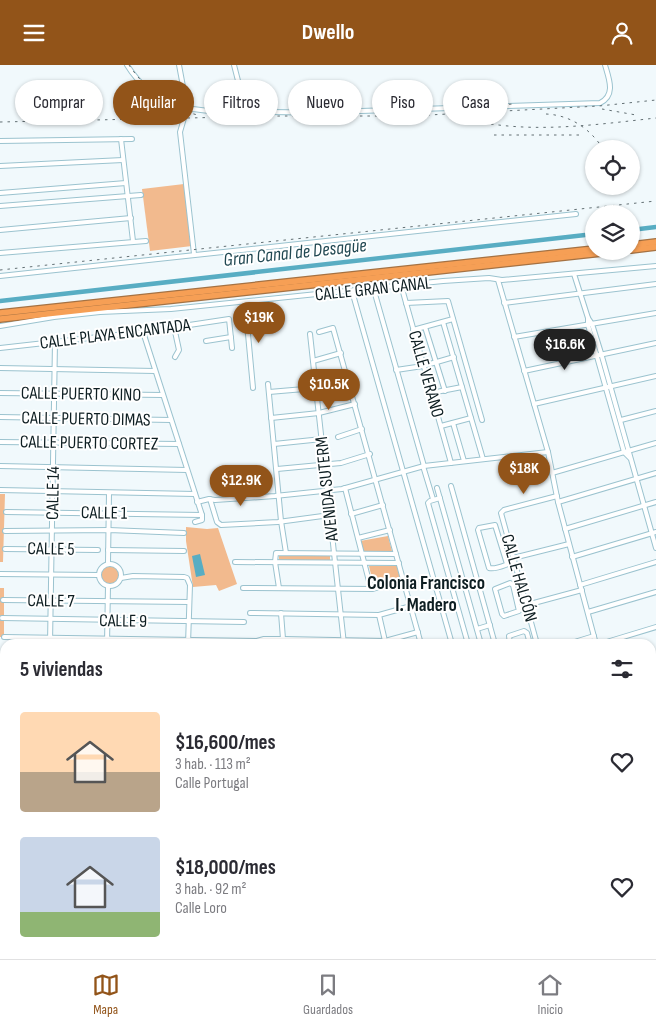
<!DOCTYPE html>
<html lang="es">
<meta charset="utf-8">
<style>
body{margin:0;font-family:"Sofia Sans Condensed",sans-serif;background:#f7f7f7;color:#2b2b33;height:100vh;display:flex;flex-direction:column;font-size:19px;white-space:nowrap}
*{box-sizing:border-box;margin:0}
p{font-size:16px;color:#7c7c81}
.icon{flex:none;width:28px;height:28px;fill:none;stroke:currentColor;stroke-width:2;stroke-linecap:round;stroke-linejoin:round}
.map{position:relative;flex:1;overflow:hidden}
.side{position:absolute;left:0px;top:574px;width:656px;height:321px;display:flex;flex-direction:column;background:#fff;border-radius:15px 15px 0 0;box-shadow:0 1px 4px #0004}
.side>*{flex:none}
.hud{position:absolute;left:15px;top:15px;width:626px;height:45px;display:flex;gap:10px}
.tools{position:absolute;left:585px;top:75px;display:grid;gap:10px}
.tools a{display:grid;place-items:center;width:55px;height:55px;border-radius:50%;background:#fff;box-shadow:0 1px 4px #0004;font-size:25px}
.price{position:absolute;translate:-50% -42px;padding:0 11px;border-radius:18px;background:#925419;color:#fff;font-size:16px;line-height:32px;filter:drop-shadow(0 1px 2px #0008)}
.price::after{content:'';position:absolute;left:50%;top:30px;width:15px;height:11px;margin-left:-8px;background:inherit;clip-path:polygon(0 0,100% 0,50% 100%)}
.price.active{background:#222;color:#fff}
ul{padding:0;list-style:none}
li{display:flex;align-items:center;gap:15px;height:125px;padding:0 20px}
li span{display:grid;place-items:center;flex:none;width:140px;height:100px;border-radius:5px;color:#555}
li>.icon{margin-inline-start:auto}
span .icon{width:60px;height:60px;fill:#fffc;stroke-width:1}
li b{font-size:21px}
h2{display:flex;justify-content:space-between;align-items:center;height:60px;padding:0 20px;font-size:21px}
.pill{padding:0 18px;border-radius:22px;background:#fff;box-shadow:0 1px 4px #0004;font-size:18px;line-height:45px}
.pill.active{background:#925419;color:#fff}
header{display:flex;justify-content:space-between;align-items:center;height:65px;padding:0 20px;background:#925419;color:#fff;font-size:22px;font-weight:700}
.tab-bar{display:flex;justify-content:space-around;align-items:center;height:70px;border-top:1px solid #e1e1e2;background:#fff;font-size:14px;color:#7c7c81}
.tab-bar a{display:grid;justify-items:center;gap:2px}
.tab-bar .active{color:#925419}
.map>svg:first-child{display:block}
.green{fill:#f2ba8e}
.water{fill:#58adc3}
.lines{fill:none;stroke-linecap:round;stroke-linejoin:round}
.canal{stroke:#58adc3;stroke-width:4.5}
.minor-casing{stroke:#9bc3cf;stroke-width:6}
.highway-casing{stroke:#a57243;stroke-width:8}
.minor{stroke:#fff;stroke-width:4}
.highway{stroke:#f69f55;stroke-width:5.5}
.rail{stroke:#626f73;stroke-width:1;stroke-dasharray:2.5 5;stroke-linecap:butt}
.labels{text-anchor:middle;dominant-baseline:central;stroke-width:4;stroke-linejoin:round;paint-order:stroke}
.street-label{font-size:18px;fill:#0e1e22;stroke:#fff}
.water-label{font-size:19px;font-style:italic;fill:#214852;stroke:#fff}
.neighbourhood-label{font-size:19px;font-weight:bold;fill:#0e1e22;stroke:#fff}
</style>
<header><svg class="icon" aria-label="menu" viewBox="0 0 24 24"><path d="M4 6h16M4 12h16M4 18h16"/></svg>Dwello<svg class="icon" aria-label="person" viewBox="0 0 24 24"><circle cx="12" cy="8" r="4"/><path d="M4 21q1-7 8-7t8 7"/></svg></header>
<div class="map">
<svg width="656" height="894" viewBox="0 0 656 894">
<rect width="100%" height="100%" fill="#f1f9fc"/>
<!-- green -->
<g class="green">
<polygon points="184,119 192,181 150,186 142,124"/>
<polygon points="0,429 5,429 3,497 0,497"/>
<polygon points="186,462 207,464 218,463 237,519 219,526 216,520 193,522 186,476"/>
<polygon points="388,471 392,486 364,487 360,476"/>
<rect x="279" y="491" width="51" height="4"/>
<circle cx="110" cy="510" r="11"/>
<polygon points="369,501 397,501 400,513 374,522"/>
<rect x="0" y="523" width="4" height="49"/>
</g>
<!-- water -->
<polygon class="water" points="200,489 205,510 196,512 192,491"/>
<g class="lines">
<!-- canal -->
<g class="canal">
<polyline points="631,165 656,162"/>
<polyline points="0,236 594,169"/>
</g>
<defs>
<g id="minor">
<path d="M127,0c9,15 34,41 51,45 5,1 10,-1 15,-1 10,1 20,3 31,3 26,1 51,-1 77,1l299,-10c16,-8 9,-24 5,-38"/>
<polyline points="179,0 187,43 180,67 194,189"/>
<polyline points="234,0 246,47"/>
<polyline points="121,74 133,176"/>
<polyline points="0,76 132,74"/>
<polyline points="0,101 123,95"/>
<polyline points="0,128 126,118"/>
<polyline points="0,141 141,130"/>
<polyline points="0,165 131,153"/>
<polyline points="0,188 146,176"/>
<polyline points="574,209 588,253 592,259 601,288 656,483"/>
<polyline points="0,211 576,149"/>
<polyline points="498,215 548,387 558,437 596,579"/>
<polyline points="401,220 451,398"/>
<polyline points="373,222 424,401"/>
<polyline points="352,226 452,579"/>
<polyline points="245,237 253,323"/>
<polyline points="406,238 448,236 482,355"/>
<polyline points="504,238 656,219"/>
<polyline points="588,253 588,260 624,387 630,393"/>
<polyline points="443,257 483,394"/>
<polyline points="0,261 54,252 100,247 171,244 443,216 489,213 502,215 656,201"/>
<polyline points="174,262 179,285 175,292"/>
<polyline points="425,262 445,326"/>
<polyline points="413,265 453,254"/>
<polyline points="143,267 202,450 202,455 195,457"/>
<polyline points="319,267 333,263 421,579"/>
<polyline points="310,269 344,579"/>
<polyline points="514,272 656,248"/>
<polyline points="206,276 231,272"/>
<polyline points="0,283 143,267 229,254 232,283"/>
<polyline points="313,296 341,288"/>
<polyline points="0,303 155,306"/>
<polyline points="396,305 423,301 454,292"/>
<polyline points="524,306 656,278"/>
<polyline points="268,319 281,456 286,488"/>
<polyline points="269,327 316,323 348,314"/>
<polyline points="0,328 163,330"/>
<polyline points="431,328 462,322"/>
<polyline points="534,339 656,311"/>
<polyline points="0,352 171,355"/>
<polyline points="271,353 319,348 355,339"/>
<polyline points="621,355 656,346"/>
<polyline points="453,358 464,396"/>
<polyline points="441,361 471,353"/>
<polyline points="338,372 362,364"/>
<polyline points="0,377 179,379"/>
<polyline points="274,379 322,374"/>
<polyline points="0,401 187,405"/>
<polyline points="423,401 433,434"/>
<polyline points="277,404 341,398 370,389"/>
<polyline points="552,408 656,378"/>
<polyline points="451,421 495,579"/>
<polyline points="345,423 371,524"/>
<polyline points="437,423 481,579"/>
<polyline points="0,425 195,429"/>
<polyline points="440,433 430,436 428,438 468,579"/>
<polyline points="210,434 217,457 221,460 278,457 330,450"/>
<polyline points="197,437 209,434 215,435 275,431 342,424 424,401 548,387"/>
<polyline points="558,437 656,408"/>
<polyline points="6,447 202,450"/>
<polyline points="351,449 383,440"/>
<polyline points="565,464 656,437"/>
<polyline points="5,466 109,465 184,468"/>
<polyline points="358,473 390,465"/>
<polyline points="5,484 98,485"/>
<polyline points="108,485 184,486"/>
<polyline points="572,492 656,467"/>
<polyline points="513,493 569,479"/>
<polyline points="235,497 399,498"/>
<polyline points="108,498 109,428"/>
<circle cx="110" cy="510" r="11"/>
<path d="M507,499l-12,-39 -16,3 -1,2 11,38c8,2 17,-4 25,-6"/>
<polyline points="0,509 99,510"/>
<polyline points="121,513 133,511 184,512 187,513 190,520 188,579"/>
<polygon points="510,518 513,520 519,546 504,551 502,549 495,524"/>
<polyline points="580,520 656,497"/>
<polyline points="243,523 373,524 403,515"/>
<polyline points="279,523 275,497 276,488 396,489"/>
<polyline points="3,535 189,537"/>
<polyline points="519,542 582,525"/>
<polyline points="588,547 656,527"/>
<polyline points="250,548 379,550 411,541"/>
<polyline points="281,548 283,574"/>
<polyline points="379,550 385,576"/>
<polyline points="2,553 244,557"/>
<polyline points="477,564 490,560"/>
<polyline points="4,572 257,576 264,574 283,574 385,576 418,567"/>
<polyline points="50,579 55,277"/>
<polyline points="107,579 108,521"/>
<polyline points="510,579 509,571 524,566 527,568 530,579"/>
<polyline points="537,579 501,448 504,445 557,431"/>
<polyline points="568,579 594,571"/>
<polyline points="600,579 656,562"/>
<polyline points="4,595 5,595"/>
<polyline points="651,599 656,597"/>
<polyline points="3,614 5,614"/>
<polyline points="651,629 656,628"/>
<polyline points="1,632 5,632"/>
<polyline points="1,651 5,651"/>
<polyline points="651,659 656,657"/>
<polyline points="0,677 5,677"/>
<polyline points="651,688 656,687"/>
<polyline points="0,702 5,702"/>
<polyline points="651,719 656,717"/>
<polyline points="0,720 5,720"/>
<polyline points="651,748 656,747"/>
<polyline points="651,775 656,791"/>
<polyline points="0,780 5,780"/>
<polyline points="0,797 5,798"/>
<polyline points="651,802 656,801"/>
<polyline points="0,818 5,818"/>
<polyline points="0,844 5,844"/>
<polyline points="651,852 656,851"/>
<polyline points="0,869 5,870"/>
<polyline points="0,888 5,888"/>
<polyline points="172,890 317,893"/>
<polyline points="376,890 377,894"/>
<polyline points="475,890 476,894"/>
<polyline points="539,890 540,894"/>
<polyline points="555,890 556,894"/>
<polyline points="569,890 570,894"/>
<polyline points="613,890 615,894"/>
<polyline points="627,890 628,894"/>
<polyline points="45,894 46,890"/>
<polyline points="102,894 102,890"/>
<polyline points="576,894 583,892 582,890"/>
</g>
<g id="highway">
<polyline points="631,180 656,177"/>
<polyline points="631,185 656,182"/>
<polyline points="0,248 594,184"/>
<polyline points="0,254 620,186"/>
</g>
</defs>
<!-- minor casing -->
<use href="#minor" class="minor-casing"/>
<!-- highway casing -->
<use href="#highway" class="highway-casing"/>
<!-- minor -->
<use href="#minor" class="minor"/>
<!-- highway -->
<use href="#highway" class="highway"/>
<!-- rail -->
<g class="rail">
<path d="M129,0c16,24 41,44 69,50"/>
<polyline points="494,40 514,39"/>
<polyline points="602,44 636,50"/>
<path d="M546,49c22,1 40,12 53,29"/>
<polyline points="0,57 281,51 410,51 599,41 656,35"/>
<path d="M491,59c54,8 111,0 165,-6"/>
<polyline points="494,70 584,70"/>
<polyline points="0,205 656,136"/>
</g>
</g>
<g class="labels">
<!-- street labels -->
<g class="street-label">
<text transform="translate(373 224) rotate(-6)">CALLE GRAN CANAL</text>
<text transform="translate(115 269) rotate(-7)">CALLE PLAYA ENCANTADA</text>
<text transform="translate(426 309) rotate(74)">CALLE VERANO</text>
<text transform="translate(81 329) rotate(1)">CALLE PUERTO KINO</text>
<text transform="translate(86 354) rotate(1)">CALLE PUERTO DIMAS</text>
<text transform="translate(89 378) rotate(1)">CALLE PUERTO CORTEZ</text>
<text transform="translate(327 424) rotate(-96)">AVENIDA SUTERM</text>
<text transform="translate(53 428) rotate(-89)">CALLE 14</text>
<text transform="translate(104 448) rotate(1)">CALLE 1</text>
<text transform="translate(51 484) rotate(1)">CALLE 5</text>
<text transform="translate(519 513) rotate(74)">CALLE HALCÓN</text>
<text transform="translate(51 536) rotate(1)">CALLE 7</text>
<text transform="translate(123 556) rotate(1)">CALLE 9</text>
</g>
<!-- water labels -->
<g class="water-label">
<text transform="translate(295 188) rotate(-6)">Gran Canal de Desagüe</text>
</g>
<!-- neighbourhood labels -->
<g class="neighbourhood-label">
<text x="426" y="518">Colonia Francisco<tspan x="426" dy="22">I. Madero</tspan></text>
</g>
</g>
</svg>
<div class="tools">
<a><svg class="icon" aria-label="locate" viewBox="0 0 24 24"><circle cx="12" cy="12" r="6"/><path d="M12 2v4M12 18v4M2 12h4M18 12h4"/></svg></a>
<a><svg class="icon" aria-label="layers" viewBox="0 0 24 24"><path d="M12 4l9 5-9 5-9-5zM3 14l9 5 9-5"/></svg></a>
</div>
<b class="price" style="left:259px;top:279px">$19K</b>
<b class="price active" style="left:565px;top:306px">$16.6K</b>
<b class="price" style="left:329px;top:346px">$10.5K</b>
<b class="price" style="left:524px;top:430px">$18K</b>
<b class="price" style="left:241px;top:442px">$12.9K</b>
<div class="hud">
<a class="pill">Comprar</a>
<a class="pill active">Alquilar</a>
<a class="pill">Filtros</a>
<a class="pill">Nuevo</a>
<a class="pill">Piso</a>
<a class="pill">Casa</a>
</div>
<section class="side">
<h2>5 viviendas<svg class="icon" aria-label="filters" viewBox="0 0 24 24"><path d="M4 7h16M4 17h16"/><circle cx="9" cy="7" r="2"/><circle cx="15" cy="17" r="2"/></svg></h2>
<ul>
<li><span style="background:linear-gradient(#ffd9b3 60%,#b9a48a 0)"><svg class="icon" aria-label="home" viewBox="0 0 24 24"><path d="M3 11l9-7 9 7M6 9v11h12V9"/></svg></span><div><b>$16,600/mes</b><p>3 hab. · 113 m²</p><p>Calle Portugal</p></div><svg class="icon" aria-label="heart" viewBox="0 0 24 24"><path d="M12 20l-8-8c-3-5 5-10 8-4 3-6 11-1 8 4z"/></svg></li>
<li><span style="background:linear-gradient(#c9d6e8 75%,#8fb573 0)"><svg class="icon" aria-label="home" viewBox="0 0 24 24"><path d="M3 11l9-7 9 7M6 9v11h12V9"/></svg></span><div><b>$18,000/mes</b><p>3 hab. · 92 m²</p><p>Calle Loro</p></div><svg class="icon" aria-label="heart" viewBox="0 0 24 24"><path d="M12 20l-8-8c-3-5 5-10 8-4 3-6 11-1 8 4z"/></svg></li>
</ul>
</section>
</div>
<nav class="tab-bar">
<a class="active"><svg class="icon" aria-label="map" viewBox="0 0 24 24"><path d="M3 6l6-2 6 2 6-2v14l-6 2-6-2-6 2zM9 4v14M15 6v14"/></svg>Mapa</a>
<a><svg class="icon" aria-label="saved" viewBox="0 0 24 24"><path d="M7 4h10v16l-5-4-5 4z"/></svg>Guardados</a>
<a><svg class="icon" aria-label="home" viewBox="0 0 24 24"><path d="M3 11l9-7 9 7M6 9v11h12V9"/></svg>Inicio</a>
</nav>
